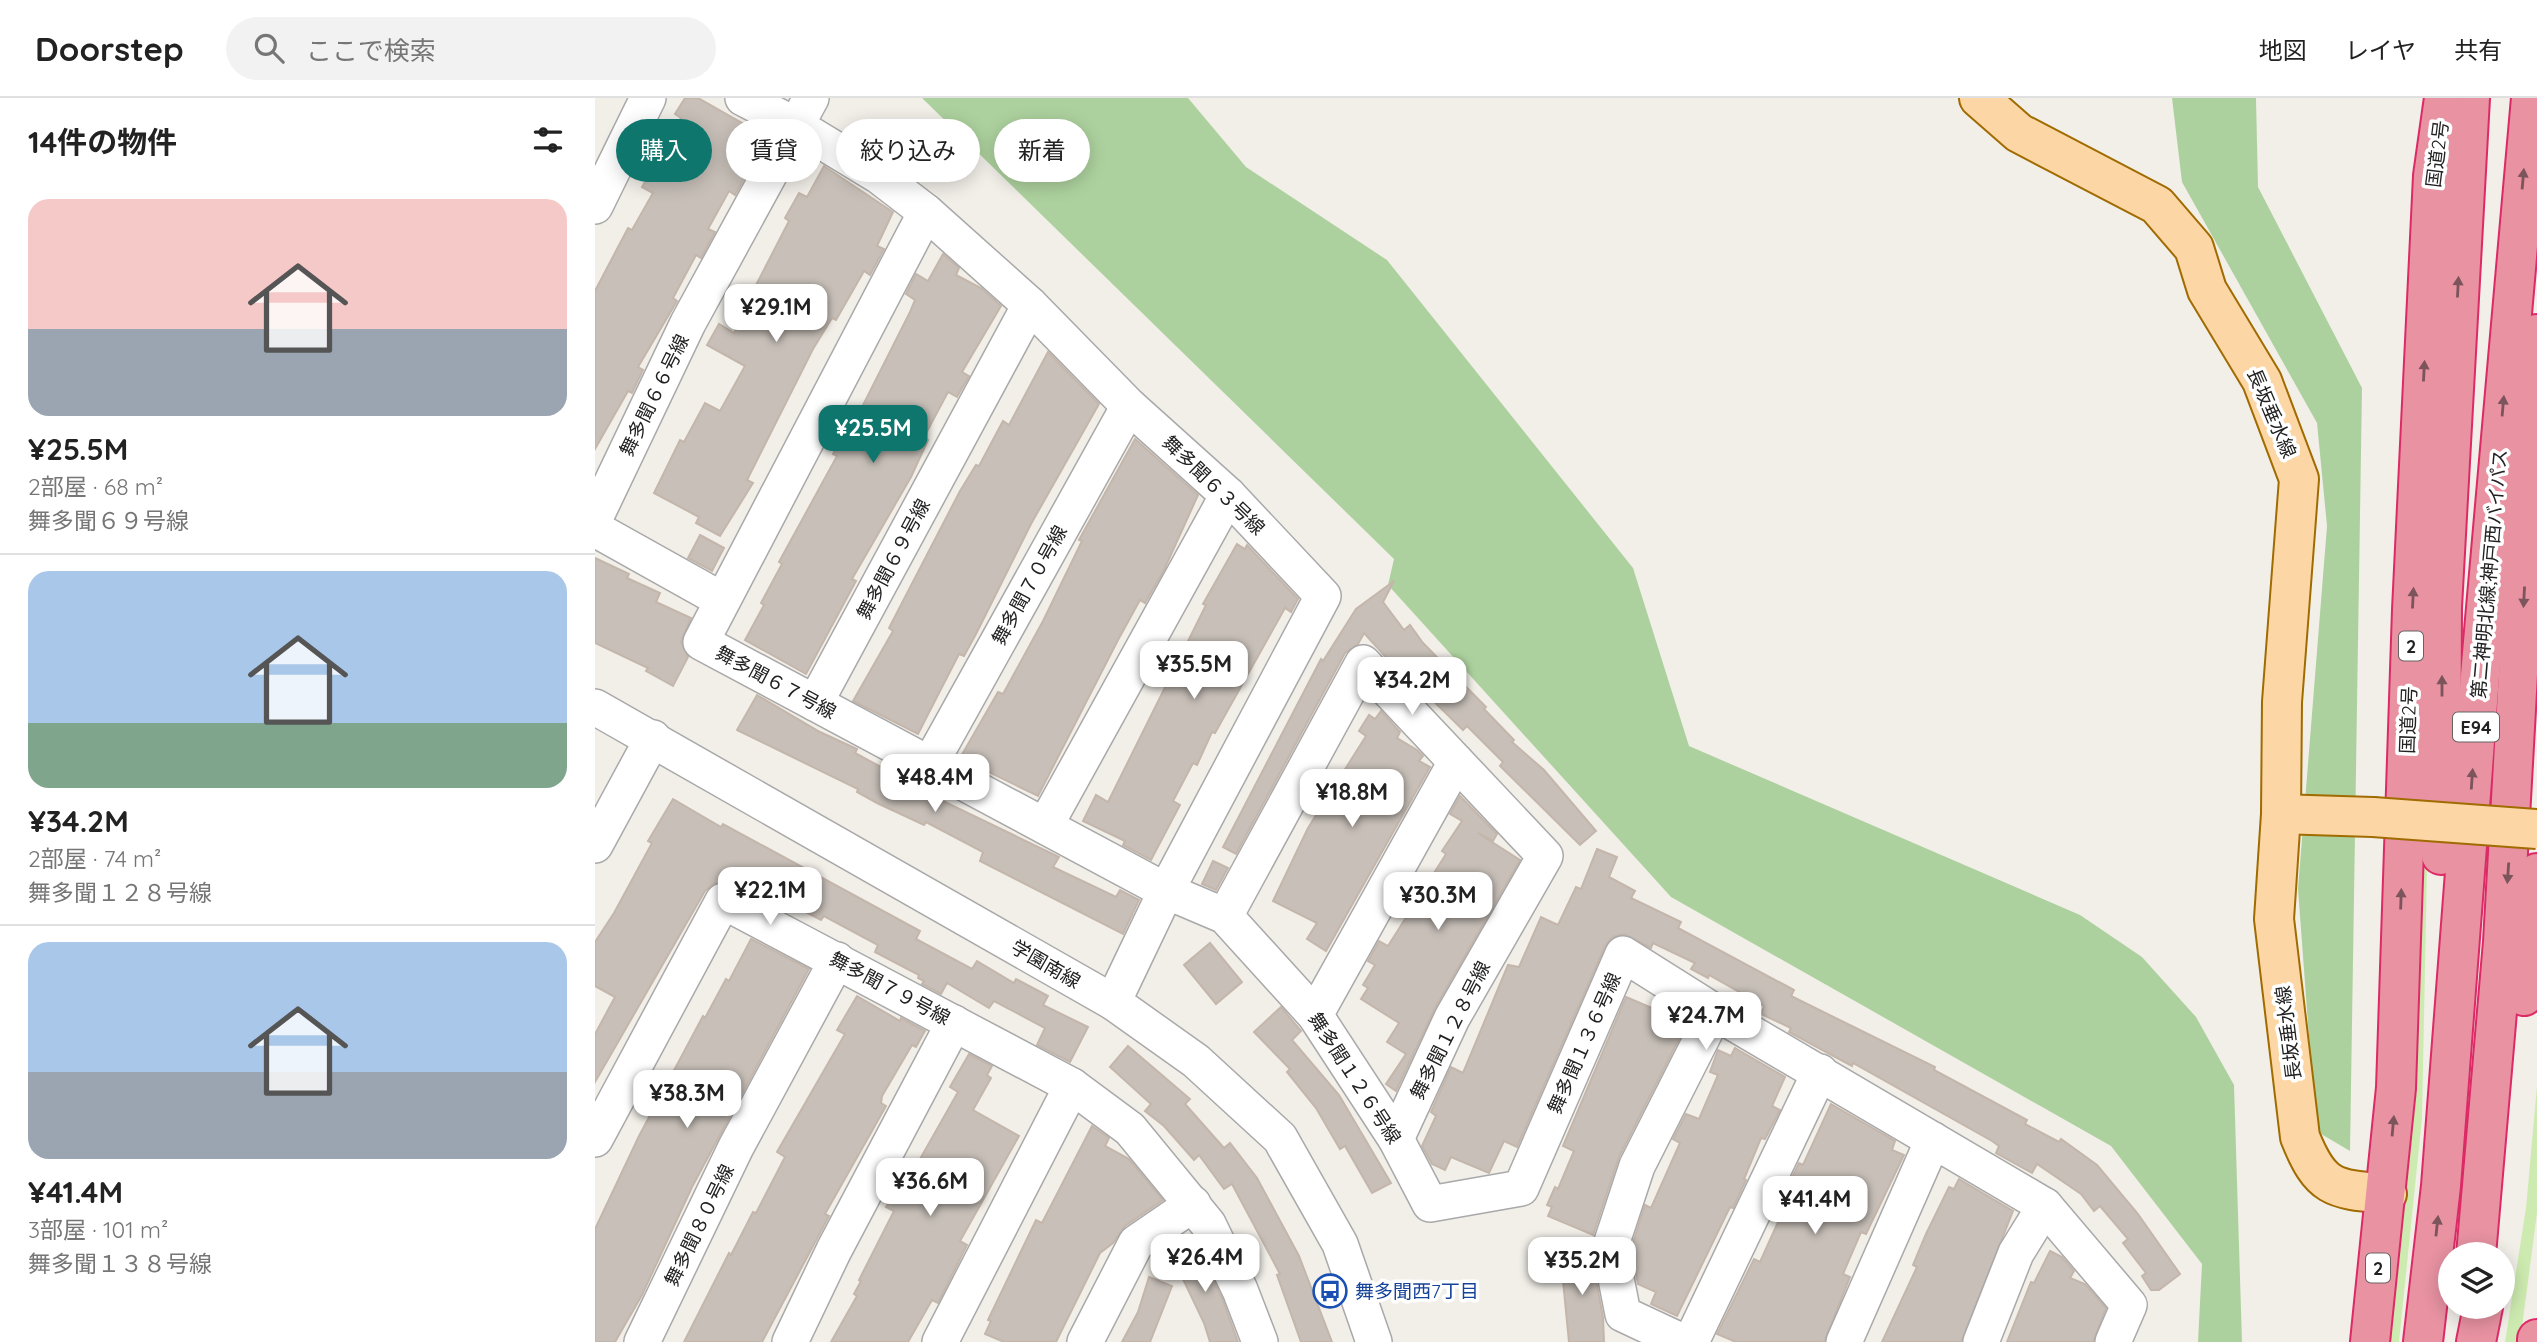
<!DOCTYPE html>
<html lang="ja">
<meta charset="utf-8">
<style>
body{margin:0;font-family:Quicksand,"Noto Sans JP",sans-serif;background:#f2f2f2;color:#222;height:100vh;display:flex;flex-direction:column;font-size:26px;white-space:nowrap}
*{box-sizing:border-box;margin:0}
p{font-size:23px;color:#767676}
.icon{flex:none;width:38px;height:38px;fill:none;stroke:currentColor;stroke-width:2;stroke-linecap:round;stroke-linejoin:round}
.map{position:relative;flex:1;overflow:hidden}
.panel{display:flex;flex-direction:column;background:#fff;width:595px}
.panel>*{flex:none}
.hud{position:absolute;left:21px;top:21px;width:665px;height:63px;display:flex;gap:14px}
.buttons{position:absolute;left:1843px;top:1144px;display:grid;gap:14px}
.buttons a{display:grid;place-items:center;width:77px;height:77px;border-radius:50%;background:#fff;box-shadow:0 4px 18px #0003;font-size:35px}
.price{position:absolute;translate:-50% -60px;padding:0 16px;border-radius:14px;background:#fff;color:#222;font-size:23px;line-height:46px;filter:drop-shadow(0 2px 4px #0008)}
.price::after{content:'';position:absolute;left:50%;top:42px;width:21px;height:16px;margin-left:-10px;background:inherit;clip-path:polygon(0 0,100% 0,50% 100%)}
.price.on{background:#0f766e;color:#fff}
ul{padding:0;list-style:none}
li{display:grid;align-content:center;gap:14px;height:371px;padding:0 28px}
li+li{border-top:2px solid #e0e0e0}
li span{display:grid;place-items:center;height:217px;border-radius:21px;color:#555}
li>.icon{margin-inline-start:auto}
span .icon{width:126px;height:126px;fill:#fffc;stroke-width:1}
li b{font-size:30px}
h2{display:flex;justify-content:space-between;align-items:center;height:84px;padding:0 28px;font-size:30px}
.chip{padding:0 24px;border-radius:32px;background:#fff;box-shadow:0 4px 18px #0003;font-size:24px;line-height:63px}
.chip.on{background:#0f766e;color:#fff}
header{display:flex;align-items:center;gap:42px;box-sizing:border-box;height:98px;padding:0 35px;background:#fff;border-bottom:2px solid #e0e0e0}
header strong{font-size:33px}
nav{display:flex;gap:38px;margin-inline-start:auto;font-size:24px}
.search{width:490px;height:63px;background:#f2f2f2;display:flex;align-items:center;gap:18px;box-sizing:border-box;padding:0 24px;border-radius:38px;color:#767676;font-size:26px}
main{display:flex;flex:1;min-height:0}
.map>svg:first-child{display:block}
.grass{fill:#cdebb0}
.forest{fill:#add19e}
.building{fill:#c7bfb8;stroke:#c4b6ab;stroke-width:2}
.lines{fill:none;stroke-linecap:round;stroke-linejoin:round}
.minor-casing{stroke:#a9a9a9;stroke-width:38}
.major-casing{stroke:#a06b00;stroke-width:42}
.highway-casing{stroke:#dc2a67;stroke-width:42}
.minor{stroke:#fff;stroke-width:35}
.major{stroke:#fcd6a4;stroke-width:38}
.highway{stroke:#e892a2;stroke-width:38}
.major-bridge-casing{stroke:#a06b00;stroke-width:42;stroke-linecap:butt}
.major-bridge{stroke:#fcd6a4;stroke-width:38}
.oneway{fill:#7b545c}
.labels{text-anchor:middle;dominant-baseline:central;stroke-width:7;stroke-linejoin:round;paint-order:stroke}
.shield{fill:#fff;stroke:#646464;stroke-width:2}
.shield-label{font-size:18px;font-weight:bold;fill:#222}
.street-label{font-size:19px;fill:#222;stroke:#fff}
.transit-label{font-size:19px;fill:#164399;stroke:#fff;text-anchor:start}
</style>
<header>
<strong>Doorstep</strong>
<div class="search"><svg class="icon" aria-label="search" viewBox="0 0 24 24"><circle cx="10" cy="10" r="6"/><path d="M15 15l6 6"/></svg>ここで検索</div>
<nav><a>地図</a><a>レイヤ</a><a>共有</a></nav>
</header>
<main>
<section class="panel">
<h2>14件の物件<svg class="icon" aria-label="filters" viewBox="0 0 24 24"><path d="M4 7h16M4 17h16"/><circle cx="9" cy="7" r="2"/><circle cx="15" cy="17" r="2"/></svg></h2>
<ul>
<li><span style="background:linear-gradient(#f6c9c9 60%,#9aa5b1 0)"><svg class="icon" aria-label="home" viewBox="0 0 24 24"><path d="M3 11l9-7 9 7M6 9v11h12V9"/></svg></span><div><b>¥25.5M</b><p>2部屋 · 68 m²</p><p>舞多聞６９号線</p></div></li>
<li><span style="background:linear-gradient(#a9c7e8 70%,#7fa58c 0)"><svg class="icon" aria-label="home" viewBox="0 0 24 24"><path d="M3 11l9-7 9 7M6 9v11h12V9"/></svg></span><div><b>¥34.2M</b><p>2部屋 · 74 m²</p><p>舞多聞１２８号線</p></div></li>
<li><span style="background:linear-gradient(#a9c7e8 60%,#9aa5b1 0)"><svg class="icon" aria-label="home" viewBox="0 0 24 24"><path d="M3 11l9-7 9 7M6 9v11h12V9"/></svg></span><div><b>¥41.4M</b><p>3部屋 · 101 m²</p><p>舞多聞１３８号線</p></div></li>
</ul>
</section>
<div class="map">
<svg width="1942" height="1244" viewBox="0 0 1942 1244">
<rect width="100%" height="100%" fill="#f2efe9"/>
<!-- grass -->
<g class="grass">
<polygon points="1824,769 1832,770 1827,1020 1804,1244 1789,1244"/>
<polygon points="1942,988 1942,1115 1925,1244 1910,1244 1931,1110"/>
</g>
<!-- forest -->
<g class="forest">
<polygon points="327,0 593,0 651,69 792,162 1038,470 1094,648 1485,817 1547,859 1601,919 1639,987 1647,1244 1603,1244 1607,1166 1516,1048 1076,799 793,487 799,461"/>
<polygon points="1577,0 1661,0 1663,89 1767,290 1755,1053 1721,1033 1703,791 1732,428 1722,325 1587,84"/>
</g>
<!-- building -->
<g class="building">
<polygon points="90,0 103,0 172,39 140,97 134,93 113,131 120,134 106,160 101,157 78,200 82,203 43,269 48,272 37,295 33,293 0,351 0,193 33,130 37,132 58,95 47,89 86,20 80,16"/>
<polygon points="229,68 298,114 282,148 289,151 275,177 269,173 241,222 237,220 218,251 152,382 158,385 125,438 101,425 104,419 59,395 85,342 89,344 110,305 125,313 150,268 112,247 124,226 139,235 162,193 159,191 194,123 190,120 204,95 212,99"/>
<polygon points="348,156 364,170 361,177 386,190 406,208 367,274 374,278 362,299 353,294 329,339 333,342 316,379 257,481 261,483 211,576 150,542 169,507 166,505 187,466 184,464 242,358 238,356 251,331 255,333 315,214 320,202 311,196 321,176 333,183"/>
<polygon points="453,254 504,306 436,426 381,536 369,558 364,556 323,636 258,603 298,533 294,530 365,393 381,367 384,368 408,323 414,327"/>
<polygon points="540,341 603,397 569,472 550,505 545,502 523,542 443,698 365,660 403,594 408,596 448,523 487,443 484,442"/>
<polygon points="105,437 129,450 117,473 93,460"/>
<polygon points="642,446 650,451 652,447 703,501 696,514 690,510 620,635 617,634 602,667 598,665 578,703 585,707 556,762 528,747 530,743 488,723 501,697 513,704 611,507 608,506"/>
<polygon points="0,460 34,476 32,480 65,495 61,504 96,520 86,544 93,559 78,588 51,573 53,570 0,545"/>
<polygon points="799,483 788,504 809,532 815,527 828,545 891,609 889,611 919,642 917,644 949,672 1001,733 985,747 905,668 908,664 872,628 868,632 810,575 807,577 769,535 763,546 750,555 641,756 628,749 726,561 728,563 761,511"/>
<polygon points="162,597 225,634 262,651 260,655 297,675 296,678 464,759 458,769 521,799 525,792 544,802 528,836 385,763 388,754 331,724 329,727 282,705 262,694 263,691 142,632"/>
<polygon points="786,613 805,634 802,640 822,652 828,658 824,663 835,669 731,853 712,841 722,825 678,803 713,730 771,638 764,633 774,617 780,621"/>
<polygon points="865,698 902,736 898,743 883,735 925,762 840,910 801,993 791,986 811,956 792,944 804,925 766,901 773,890 768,887 780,867 773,863 784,843 793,848 851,756 847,753 867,723 855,716"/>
<polygon points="78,701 126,729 128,726 325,833 321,841 377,871 382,863 419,885 421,881 453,898 448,907 493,929 475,964 442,947 450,930 399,903 394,910 352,885 346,896 327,886 329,883 323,880 324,877 280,854 283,847 229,818 226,822 137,776 133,784 118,786 110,793 0,984 0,936 20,899 0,888 0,844 19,815 57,745 53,743"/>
<polygon points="1002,751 1022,759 1014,779 1040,793 1036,800 1086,824 1083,830 1199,892 1196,898 1340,969 1339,972 1432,1022 1430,1026 1464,1044 1466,1041 1502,1067 1543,1116 1585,1176 1564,1192 1556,1192 1547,1178 1551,1175 1528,1145 1533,1141 1505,1108 1499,1113 1486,1096 1442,1066 1437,1075 1401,1055 1404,1048 1397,1043 1258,965 1257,968 1194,934 1196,930 1166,916 1169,908 1114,877 1113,880 1096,871 1100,865 1058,845 1056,850 1029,836 1018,839 1010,848 922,1049 909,1043 894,1075 856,1059 850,1072 837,1066 827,1048 841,1018 836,1014 856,969 868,975 913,867 924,869 946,819 963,827 981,789 986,791"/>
<polygon points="618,763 633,770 621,792 607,786"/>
<polygon points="156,841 214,871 97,1089 47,1197 20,1244 0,1244 0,1131 44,1038 108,918 110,920 131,881 134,883"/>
<polygon points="615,845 647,884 621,906 589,867"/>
<polygon points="262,898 305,923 306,920 330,933 321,949 317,947 287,998 286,1005 291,1008 230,1116 234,1118 167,1244 89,1244 134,1155 136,1157 158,1114 161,1115 190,1059 182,1054 250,936 242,932"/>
<polygon points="1031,899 1092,925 1024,1059 998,1137 953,1118 957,1109 952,1107 960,1089 963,1091 979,1053 968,1048"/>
<polygon points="686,909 706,933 697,942 744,997 796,1085 777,1095 750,1048 745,1051 721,1010 692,974 695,971 659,934"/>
<polygon points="533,948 595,1001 590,1006 629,1050 635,1045 662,1080 704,1158 737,1244 706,1244 682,1177 685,1176 637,1086 629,1091 604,1057 599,1062 569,1028 550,1013 556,1006 515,969"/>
<polygon points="1140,950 1190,979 1177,1008 1185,1012 1170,1041 1166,1040 1149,1081 1151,1082 1138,1110 1135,1109 1082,1218 1056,1206 1061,1194 1043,1186 1036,1151 1050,1107 1056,1110 1085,1045 1078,1041 1091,1016 1104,1021 1123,977 1115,974 1123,952 1136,958"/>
<polygon points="374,956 397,968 392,977 396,980 378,1012 424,1038 365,1143 372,1147 343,1205 337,1202 313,1244 236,1244 262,1198 259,1196 266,1183 264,1182 299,1113 291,1109 307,1081 312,1084 363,994 355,989"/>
<polygon points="1236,1006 1300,1043 1297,1052 1309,1057 1271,1136 1266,1134 1248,1176 1255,1179 1229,1244 1141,1244 1122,1236 1159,1161 1165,1164 1184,1122 1178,1119 1204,1065 1208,1067"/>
<polygon points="497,1028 514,1040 510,1048 534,1061 568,1102 530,1128 518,1145 505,1155 461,1244 409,1244 390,1236 396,1223 393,1222 441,1122 447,1125"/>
<polygon points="1364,1081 1418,1113 1366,1244 1287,1244 1322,1169 1318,1167 1331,1136 1354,1089 1359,1091"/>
<polygon points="600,1145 627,1200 643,1244 615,1244 609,1225 576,1156"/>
<polygon points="995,1151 1008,1219 1009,1244 974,1244 965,1152"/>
<polygon points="1455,1153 1467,1159 1479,1173 1475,1180 1490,1186 1511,1210 1498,1244 1412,1244 1436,1184 1439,1185"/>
<polygon points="554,1179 577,1188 555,1244 527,1244 543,1214"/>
</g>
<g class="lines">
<defs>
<g id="minor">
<polyline points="148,0 200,27 284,78 331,114 435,207 534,308 633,397 728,498 571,793 518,904"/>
<polyline points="0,108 53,0"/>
<polyline points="331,114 106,544 571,793 630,818 720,917 801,1041 835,1106 926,1090 1028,856 1120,914 1450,1108 1534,1207 1518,1244"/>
<polyline points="0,420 93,225 216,0"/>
<polyline points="0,431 127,502"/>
<polyline points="220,605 435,207"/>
<polyline points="0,609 518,904 601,963 685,1040 745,1146 779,1244"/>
<polyline points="335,666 534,308"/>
<polyline points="450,728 633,397"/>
<polyline points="0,747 58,640"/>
<polyline points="630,818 768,565 950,758 857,920 801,1041"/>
<polyline points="720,917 861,664"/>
<polyline points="0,1041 128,803 477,988 535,1031 613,1126 645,1192 665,1244"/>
<polyline points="47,1244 141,1049 242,862"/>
<polyline points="195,1244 239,1152 359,925"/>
<polyline points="345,1244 477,988"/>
<polyline points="490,1244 541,1145 598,1106"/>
<polyline points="1088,1244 1028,1216 1015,1150 1042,1068 1120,914"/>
<polyline points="1096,1244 1225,974"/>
<polyline points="1249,1244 1338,1042"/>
<polyline points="1386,1244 1421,1155 1450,1108"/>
</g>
<g id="major">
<path d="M1384,0l40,35 138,72 37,43 13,42 55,91 37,98 -17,223 -1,112 -7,105 26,218c21,52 33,52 87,57"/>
<polyline points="1686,716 1778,719"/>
</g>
<g id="highway">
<polyline points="1846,757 1847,509 1875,0"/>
<polyline points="1929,898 1942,775"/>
<polyline points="1881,1157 1908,844 1942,236"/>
<polyline points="1775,1244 1801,990 1817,512 1838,78 1849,0"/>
<polyline points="1828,1244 1846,1088 1885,578 1936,0"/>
<polyline points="1881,1244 1888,1209"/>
<polyline points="1942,1244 1942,1241"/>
</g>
</defs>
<!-- minor casing -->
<use href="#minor" class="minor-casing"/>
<!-- major casing -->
<use href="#major" class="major-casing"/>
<!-- highway casing -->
<use href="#highway" class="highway-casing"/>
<!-- minor -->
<use href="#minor" class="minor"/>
<!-- major -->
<use href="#major" class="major"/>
<!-- highway -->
<use href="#highway" class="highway"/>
<defs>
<polyline id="major-bridge" points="1778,719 1942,731"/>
</defs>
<!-- major-bridge casing -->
<use href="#major-bridge" class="major-bridge-casing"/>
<!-- major-bridge -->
<use href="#major-bridge" class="major-bridge"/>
</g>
<!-- one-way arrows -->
<defs><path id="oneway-solid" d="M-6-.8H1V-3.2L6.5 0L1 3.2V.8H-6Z" transform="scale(1.75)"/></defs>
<g class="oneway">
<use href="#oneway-solid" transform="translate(1928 81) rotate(-85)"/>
<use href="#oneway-solid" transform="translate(1863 189) rotate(-87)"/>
<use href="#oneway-solid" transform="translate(1829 273) rotate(-87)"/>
<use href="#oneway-solid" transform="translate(1908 308) rotate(-85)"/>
<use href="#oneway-solid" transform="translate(1929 499) rotate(93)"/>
<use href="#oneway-solid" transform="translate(1818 500) rotate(-87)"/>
<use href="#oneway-solid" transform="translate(1847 588) rotate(-90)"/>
<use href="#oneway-solid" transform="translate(1877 681) rotate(-86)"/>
<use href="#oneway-solid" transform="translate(1913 775) rotate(94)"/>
<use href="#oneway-solid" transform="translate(1806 801) rotate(-88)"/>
<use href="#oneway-solid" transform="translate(1798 1028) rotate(-85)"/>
<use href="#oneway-solid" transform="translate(1842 1128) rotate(-84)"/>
</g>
<!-- icons -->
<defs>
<symbol id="bus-ring" viewBox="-11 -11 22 22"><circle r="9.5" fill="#fff" stroke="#1a4fb4" stroke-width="1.5"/><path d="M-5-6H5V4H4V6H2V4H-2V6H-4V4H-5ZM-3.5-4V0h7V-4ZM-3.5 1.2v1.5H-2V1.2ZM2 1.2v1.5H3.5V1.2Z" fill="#1a4fb4"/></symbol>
</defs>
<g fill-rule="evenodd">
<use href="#bus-ring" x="716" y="1174" width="38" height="38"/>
</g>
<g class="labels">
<!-- shield labels -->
<g class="shield">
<rect x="1804" y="533.5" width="24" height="29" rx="5"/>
<rect x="1858" y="614.5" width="46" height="29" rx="5"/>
<rect x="1771" y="1155.5" width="24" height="29" rx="5"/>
</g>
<g class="shield-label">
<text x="1816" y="548">2</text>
<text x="1881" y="629">E94</text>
<text x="1783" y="1170">2</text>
</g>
<!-- street labels -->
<g class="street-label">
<text transform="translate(1842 56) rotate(-83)">国道2号</text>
<text transform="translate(59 297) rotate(-64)">舞多聞６６号線</text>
<text transform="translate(1677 315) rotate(67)">長坂垂水線</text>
<text transform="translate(619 387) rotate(44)">舞多聞６３号線</text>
<text transform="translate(298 461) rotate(-62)">舞多聞６９号線</text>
<text transform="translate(1894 476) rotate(-85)">第二神明北線;神戸西バイパス</text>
<text transform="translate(434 487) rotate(-61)">舞多聞７０号線</text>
<text transform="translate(181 584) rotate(28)">舞多聞６７号線</text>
<text transform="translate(1813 622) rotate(-88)">国道2号</text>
<text transform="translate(451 866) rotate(30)">学園南線</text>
<text transform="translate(295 890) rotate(28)">舞多聞７９号線</text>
<text transform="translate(855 932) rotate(-63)">舞多聞１２８号線</text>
<text transform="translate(1693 935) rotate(-97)">長坂垂水線</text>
<text transform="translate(989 945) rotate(-66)">舞多聞１３６号線</text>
<text transform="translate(760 980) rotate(57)">舞多聞１２６号線</text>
<text transform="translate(104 1127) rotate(-64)">舞多聞８０号線</text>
</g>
<!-- transit labels -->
<g class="transit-label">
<text x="760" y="1193">舞多聞西7丁目</text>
</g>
</g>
</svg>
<div class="buttons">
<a><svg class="icon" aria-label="layers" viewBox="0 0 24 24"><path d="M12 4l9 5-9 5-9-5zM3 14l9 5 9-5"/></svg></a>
</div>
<b class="price" style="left:181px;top:246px">¥29.1M</b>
<b class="price on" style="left:278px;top:367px">¥25.5M</b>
<b class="price" style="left:599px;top:603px">¥35.5M</b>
<b class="price" style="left:817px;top:619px">¥34.2M</b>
<b class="price" style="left:340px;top:716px">¥48.4M</b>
<b class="price" style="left:757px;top:731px">¥18.8M</b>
<b class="price" style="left:175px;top:829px">¥22.1M</b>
<b class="price" style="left:843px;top:834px">¥30.3M</b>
<b class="price" style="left:1111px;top:954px">¥24.7M</b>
<b class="price" style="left:92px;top:1032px">¥38.3M</b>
<b class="price" style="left:335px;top:1120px">¥36.6M</b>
<b class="price" style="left:1220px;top:1138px">¥41.4M</b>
<b class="price" style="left:610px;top:1196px">¥26.4M</b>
<b class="price" style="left:987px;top:1199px">¥35.2M</b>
<div class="hud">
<a class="chip on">購入</a>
<a class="chip">賃貸</a>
<a class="chip">絞り込み</a>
<a class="chip">新着</a>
</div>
</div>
</main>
